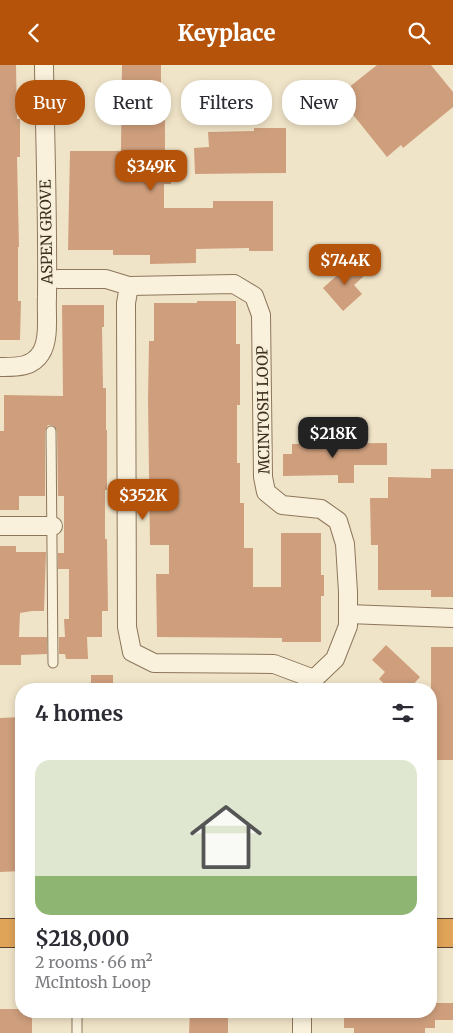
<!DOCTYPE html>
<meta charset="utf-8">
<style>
body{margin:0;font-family:Merriweather,serif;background:#f7f7f7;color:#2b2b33;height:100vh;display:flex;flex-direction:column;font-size:19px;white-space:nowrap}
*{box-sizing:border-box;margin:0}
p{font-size:16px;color:#7c7c81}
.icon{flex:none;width:28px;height:28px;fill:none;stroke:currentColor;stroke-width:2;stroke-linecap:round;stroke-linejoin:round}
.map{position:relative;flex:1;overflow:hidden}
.panel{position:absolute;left:15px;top:618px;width:422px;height:335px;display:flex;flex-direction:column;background:#fff;border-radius:20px;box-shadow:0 2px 8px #0003}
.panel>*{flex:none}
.guide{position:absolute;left:15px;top:15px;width:424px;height:45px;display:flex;gap:10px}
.price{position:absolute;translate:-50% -42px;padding:0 11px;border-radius:10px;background:#b45309;color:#fff;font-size:16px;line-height:32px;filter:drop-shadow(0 1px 2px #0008)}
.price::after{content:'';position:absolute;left:50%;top:30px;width:15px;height:11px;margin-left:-8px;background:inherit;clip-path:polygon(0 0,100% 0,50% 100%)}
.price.current{background:#222;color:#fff}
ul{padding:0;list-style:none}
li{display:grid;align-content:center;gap:10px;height:265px;padding:0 20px}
li span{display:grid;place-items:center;height:155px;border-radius:15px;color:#555}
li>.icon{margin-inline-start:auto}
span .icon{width:90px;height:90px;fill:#fffc;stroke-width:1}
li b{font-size:21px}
h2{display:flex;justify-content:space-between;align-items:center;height:60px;padding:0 20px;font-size:21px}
.tag{padding:0 18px;border-radius:20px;background:#fff;box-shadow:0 2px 8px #0003;font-size:18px;line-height:45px}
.tag.current{background:#b45309;color:#fff}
header{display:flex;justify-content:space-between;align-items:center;height:65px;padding:0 20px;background:#b45309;color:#fff;font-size:22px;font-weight:800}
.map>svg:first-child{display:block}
.building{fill:#cf9f7d}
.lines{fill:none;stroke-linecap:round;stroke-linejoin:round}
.lane-casing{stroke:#8d765c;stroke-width:11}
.street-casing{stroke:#8d765c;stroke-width:20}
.highway-casing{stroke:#5b4430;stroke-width:30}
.lane{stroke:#faf1dc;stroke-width:9}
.street{stroke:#faf1dc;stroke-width:18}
.highway{stroke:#e0a458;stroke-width:28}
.labels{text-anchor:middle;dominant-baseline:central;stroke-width:4;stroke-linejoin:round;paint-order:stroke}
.street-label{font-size:15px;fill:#3d2e20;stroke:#f7eed8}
</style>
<header><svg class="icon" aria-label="back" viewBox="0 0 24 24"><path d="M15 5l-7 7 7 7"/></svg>Keyplace<svg class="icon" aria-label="search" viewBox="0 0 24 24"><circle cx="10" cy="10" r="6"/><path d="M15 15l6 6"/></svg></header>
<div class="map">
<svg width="453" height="968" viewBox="0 0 453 968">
<rect width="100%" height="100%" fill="#f0e4c8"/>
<!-- building -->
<g class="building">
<polygon points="0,0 16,0 17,54 20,54 20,92 17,92 19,182 18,182 18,236 21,236 20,275 0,275"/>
<polygon points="122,0 161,0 161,37 165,37 165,87 171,87 171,119 164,119 164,143 213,143 213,136 273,136 273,186 249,186 249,183 196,184 196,198 150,199 150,190 113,190 113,185 68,185 70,86 121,86"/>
<polygon points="377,0 431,0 453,27 453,42 403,83 401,80 387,92 338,31"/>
<polygon points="254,63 286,63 286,108 195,109 194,83 209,82 208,67 254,66"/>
<polygon points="353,196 365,210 354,220 362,229 343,246 323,223"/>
<polygon points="197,236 236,236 236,279 240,279 240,340 237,340 237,398 240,398 240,438 244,438 244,483 253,483 253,522 281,522 281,468 321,468 321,510 324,510 324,531 321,531 321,577 282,577 282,573 157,572 156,509 169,509 169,480 150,480 148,335 149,276 154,276 154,238 197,238"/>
<polygon points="62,240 104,240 104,262 102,262 103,323 106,323 106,365 107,365 107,425 105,425 105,474 107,474 108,546 102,546 102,572 87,572 88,594 66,594 65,589 59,589 59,572 65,572 64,554 69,554 69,504 58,504 58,488 64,488 64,431 58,431 57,366 54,361 48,360 45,366 45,431 19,431 19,445 0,445 0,366 4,366 4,330 63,331"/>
<polygon points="387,378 387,400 354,400 354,418 338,418 338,410 283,411 283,389 292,389 292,379"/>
<polygon points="431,404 453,404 453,532 431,532 431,525 378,525 378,480 371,480 370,433 388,433 388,412 431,413"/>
<polygon points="0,481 16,481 16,487 46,487 44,546 32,546 20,548 19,572 47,572 47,589 21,590 21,600 0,600"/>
<polygon points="386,580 420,612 409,624 390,624 379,614 385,607 372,595"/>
<rect x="431" y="582" width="22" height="113"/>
<rect x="91" y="610" width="22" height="14"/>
<polygon points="21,652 21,806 0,807 0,653"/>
<polygon points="431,938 453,938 453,955 435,955 435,963 425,963 425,968 354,968 354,963 344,963 344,946 431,946"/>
<polygon points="0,944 21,944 21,946 23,946 23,950 32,950 32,968 0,968"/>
<polygon points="190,946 228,946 228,968 189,968"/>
</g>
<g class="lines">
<defs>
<g id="lane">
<polyline points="51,366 53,598"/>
<polyline points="77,946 77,968"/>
</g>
<g id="street">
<polyline points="58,214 106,214 129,221 126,238 127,562 132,587 154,598 274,599 314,614 311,624"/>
<polyline points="129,221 234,219 254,231 261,250 263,412 266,427 282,440 321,444 338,456 345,479 348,527 348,561 335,594 314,614"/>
<path d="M0,302c15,0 32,1 41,-14 9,-14 5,-40 6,-56 1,-77 -2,-155 -3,-232"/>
<polyline points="0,461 53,461"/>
<polyline points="348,549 453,553"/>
<polyline points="302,968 302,946"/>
</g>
<g id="highway">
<polyline points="0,868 21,868"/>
<polyline points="431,868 453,868"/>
</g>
</defs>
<!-- lane casing -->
<use href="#lane" class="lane-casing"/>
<!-- street casing -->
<use href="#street" class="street-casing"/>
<!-- highway casing -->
<use href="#highway" class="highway-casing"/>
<!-- lane -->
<use href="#lane" class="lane"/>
<!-- street -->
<use href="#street" class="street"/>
<!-- highway -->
<use href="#highway" class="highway"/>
</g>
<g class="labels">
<!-- street labels -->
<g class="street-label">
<text transform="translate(46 167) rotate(-91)">ASPEN GROVE</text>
<text transform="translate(263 345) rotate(-91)">MCINTOSH LOOP</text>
</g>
</g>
</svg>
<b class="price" style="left:151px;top:127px">$349K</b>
<b class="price" style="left:345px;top:221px">$744K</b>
<b class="price current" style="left:333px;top:394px">$218K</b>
<b class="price" style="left:143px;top:456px">$352K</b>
<div class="guide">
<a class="tag current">Buy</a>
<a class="tag">Rent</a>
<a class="tag">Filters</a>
<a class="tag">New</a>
</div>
<section class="panel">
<h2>4 homes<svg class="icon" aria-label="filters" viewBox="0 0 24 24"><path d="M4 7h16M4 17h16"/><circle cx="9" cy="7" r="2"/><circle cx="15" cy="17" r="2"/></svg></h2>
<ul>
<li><span style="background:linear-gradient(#dfe7d0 75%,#8fb573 0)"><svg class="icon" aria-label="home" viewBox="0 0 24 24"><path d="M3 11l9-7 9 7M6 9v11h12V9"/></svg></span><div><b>$218,000</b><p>2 rooms · 66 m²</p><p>McIntosh Loop</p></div></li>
</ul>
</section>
</div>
